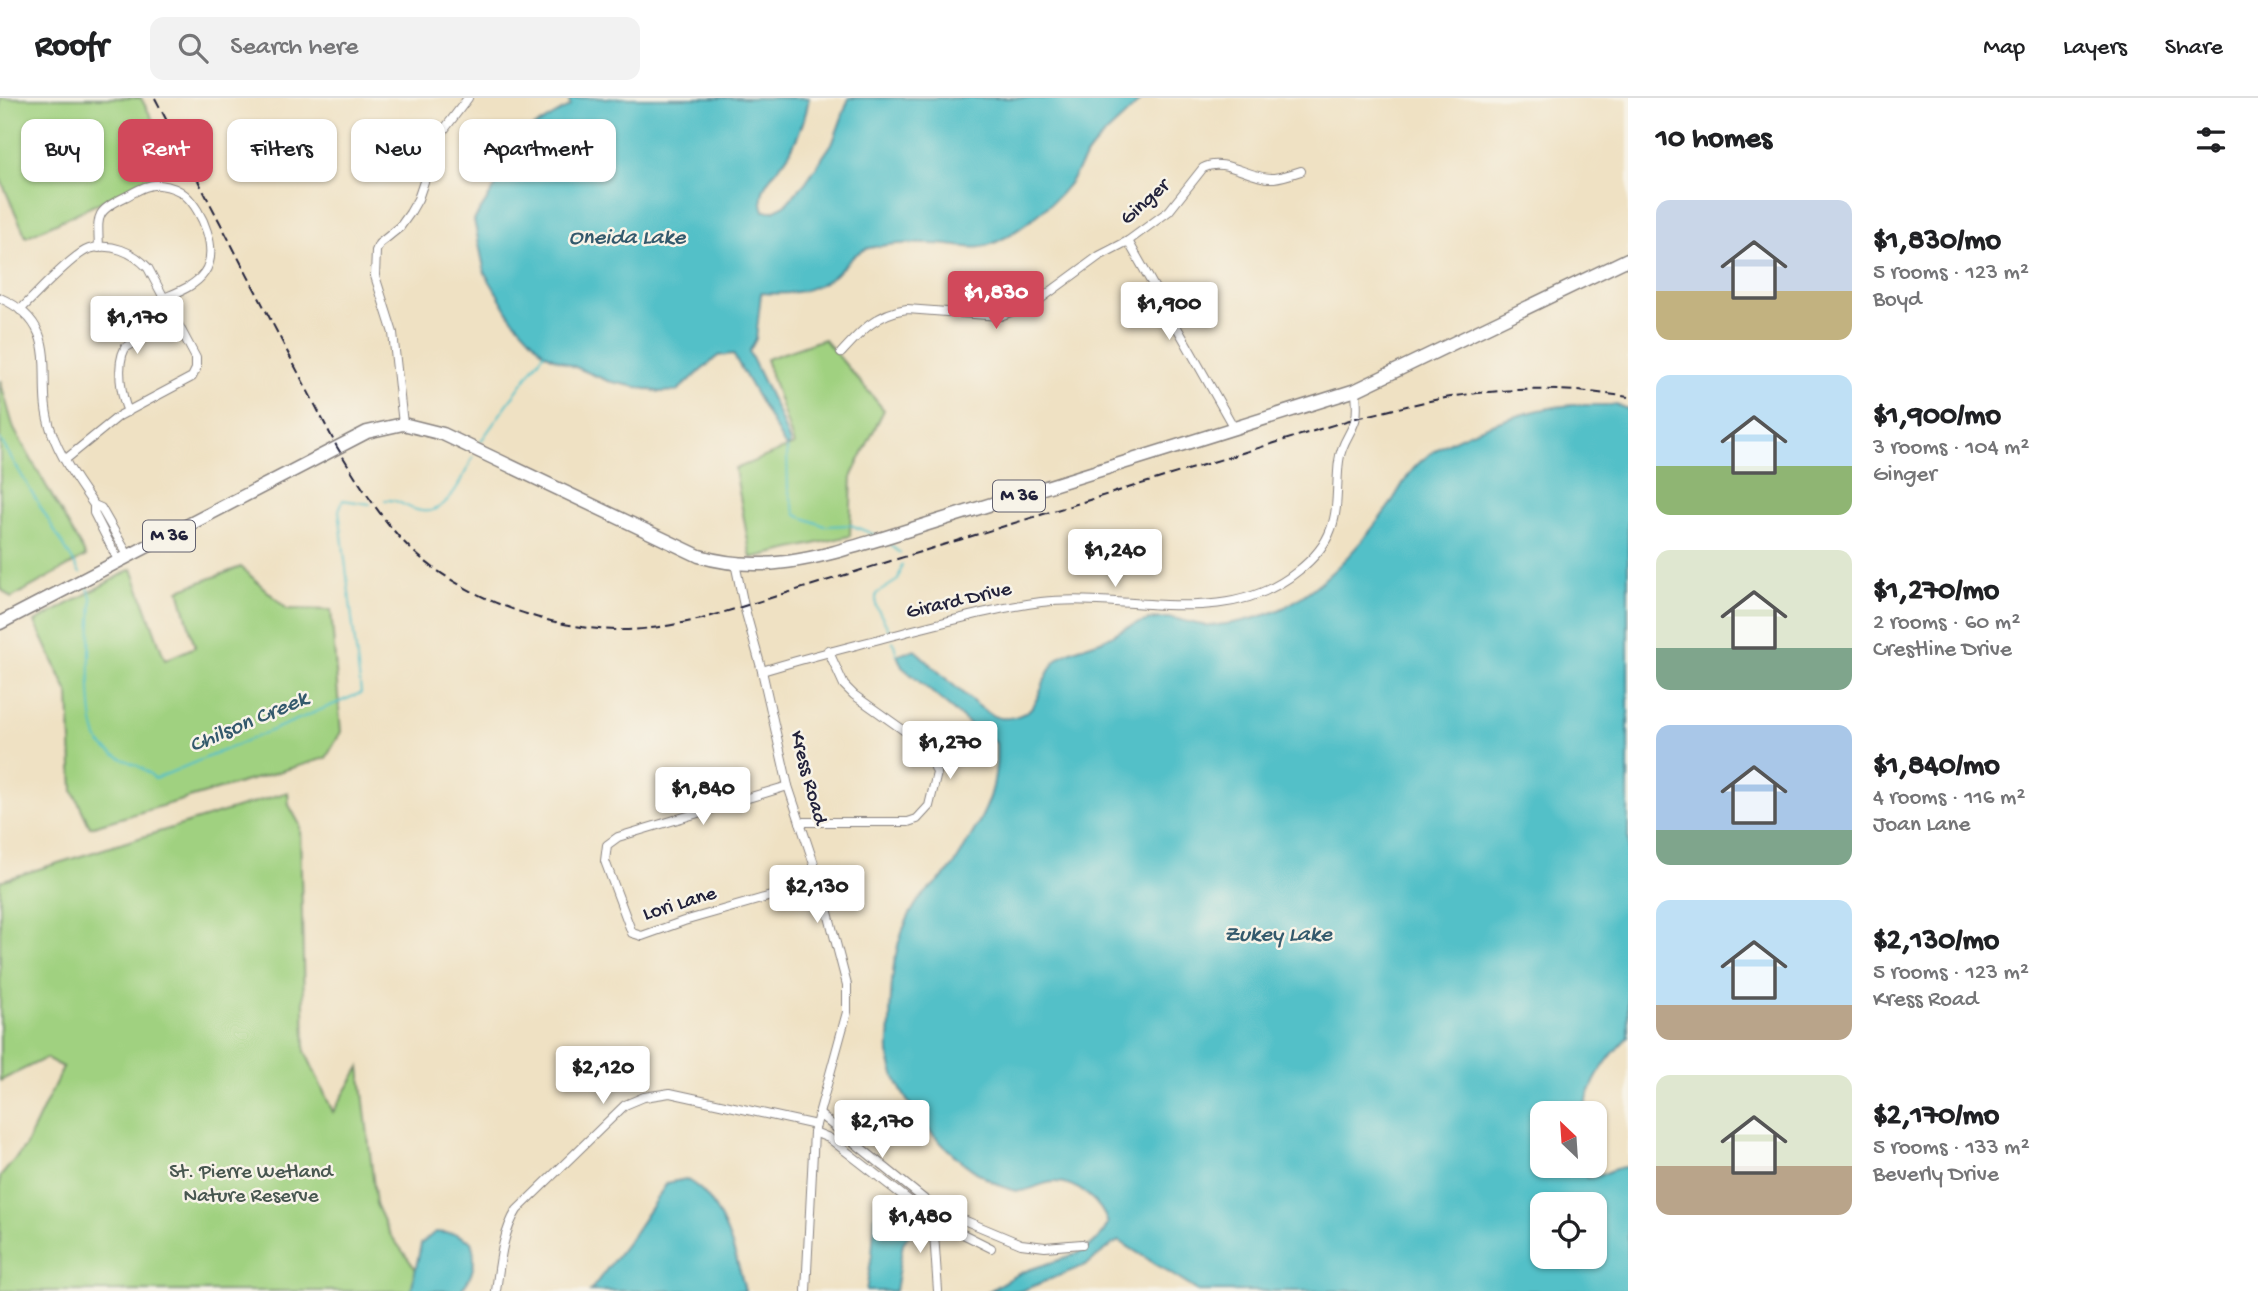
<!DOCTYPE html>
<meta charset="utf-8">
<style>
body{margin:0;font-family:"Gochi Hand",sans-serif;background:#f2f2f2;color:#202124;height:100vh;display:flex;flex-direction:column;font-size:26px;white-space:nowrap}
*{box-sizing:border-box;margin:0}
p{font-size:23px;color:#757577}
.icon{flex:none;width:38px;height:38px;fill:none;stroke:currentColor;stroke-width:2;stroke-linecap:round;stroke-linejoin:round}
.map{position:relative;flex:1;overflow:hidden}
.panel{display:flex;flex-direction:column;background:#fff;width:630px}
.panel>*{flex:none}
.top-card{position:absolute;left:21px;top:21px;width:665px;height:63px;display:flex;gap:14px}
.needle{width:46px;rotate:335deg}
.buttons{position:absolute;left:1530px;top:1003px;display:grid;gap:14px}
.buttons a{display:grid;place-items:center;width:77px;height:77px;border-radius:14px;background:#fff;box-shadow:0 2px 5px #0004;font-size:35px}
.price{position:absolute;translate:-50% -60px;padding:0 16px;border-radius:7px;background:#fff;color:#222;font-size:23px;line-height:46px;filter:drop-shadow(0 2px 4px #0008)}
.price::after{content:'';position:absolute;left:50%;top:42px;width:21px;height:16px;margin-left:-10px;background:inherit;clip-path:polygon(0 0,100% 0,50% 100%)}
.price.on{background:#d1495b;color:#fff}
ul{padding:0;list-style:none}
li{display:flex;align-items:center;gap:21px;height:175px;padding:0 28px}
li span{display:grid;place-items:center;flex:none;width:196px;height:140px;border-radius:14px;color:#555}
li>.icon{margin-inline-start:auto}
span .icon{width:84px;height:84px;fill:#fffc;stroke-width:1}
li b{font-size:30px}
h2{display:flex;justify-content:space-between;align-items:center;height:84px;padding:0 28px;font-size:30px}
.pill{padding:0 24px;border-radius:14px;background:#fff;box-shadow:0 2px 5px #0004;font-size:24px;line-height:63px}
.pill.on{background:#d1495b;color:#fff}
header{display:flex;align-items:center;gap:42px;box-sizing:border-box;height:98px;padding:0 35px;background:#fff;border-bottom:2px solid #e0e0e0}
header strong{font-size:33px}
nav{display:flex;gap:38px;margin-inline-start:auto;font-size:24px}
.search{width:490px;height:63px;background:#f2f2f2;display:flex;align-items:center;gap:18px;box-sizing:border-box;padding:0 24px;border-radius:14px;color:#757577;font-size:26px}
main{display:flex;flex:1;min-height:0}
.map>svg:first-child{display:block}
.green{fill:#a0d180;stroke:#617a5e;stroke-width:2}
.water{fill:#52c0c8;stroke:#3a7182;stroke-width:2;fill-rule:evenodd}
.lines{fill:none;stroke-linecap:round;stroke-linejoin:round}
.stream{stroke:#52c0c8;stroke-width:2}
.minor-casing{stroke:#88827f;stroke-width:10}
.primary-casing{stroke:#88827f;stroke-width:15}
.minor{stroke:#fff;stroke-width:8}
.primary{stroke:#fff;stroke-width:12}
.rail{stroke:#22223b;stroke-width:2;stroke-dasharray:10 5;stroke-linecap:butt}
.labels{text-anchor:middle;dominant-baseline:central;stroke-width:5;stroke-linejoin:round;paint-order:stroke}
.shield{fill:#f7f3e8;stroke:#62616f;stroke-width:2}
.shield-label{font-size:19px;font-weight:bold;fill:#22223b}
.street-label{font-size:21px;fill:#22223b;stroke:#f7f3e8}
.park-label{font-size:21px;fill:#485750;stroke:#f7f3e8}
.water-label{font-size:23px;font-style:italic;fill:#33596c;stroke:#f7f3e8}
</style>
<header>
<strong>Roofr</strong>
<div class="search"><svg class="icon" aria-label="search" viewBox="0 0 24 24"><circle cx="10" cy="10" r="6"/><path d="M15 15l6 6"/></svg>Search here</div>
<nav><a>Map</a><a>Layers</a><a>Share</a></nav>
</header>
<main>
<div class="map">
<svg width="1628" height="1193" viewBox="0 0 1628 1193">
<rect width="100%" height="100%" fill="#f7f3e8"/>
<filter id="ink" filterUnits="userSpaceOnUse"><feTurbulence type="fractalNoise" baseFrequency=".0143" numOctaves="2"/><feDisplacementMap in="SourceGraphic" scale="14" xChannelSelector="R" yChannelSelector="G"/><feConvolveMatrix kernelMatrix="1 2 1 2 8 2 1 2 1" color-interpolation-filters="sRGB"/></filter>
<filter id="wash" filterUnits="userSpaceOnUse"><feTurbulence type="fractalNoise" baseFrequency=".00686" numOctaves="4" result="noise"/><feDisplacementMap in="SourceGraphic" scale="28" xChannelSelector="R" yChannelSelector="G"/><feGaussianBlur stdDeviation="1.57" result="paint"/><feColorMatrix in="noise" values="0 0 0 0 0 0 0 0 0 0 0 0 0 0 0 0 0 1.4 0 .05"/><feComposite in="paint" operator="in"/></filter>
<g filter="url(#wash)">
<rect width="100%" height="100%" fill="#efe1c3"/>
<!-- green -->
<g class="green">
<polygon points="0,0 141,0 178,68 26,139 0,80"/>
<polygon points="824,241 884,312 852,377 850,438 751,460 735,371 794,347 766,261"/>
<polygon points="0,282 14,331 86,458 11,500 0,490"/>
<polygon points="241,469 287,511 331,512 341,634 326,660 90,729 73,693 69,597 35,524 132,471 165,562 195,549 179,492"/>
<polygon points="288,694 289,707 300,727 305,953 333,1014 360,969 376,1106 390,1136 420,1177 418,1193 0,1193 0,1079 25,1049 63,969 46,960 0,983 0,783"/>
</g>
<!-- water -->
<g class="water">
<path d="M569,0h240c-3,19 -9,35 -18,52 -11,22 -37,34 -27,61h9l12,-6 20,-22 28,-41 16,-44h293c-15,19 -34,31 -49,49 -11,12 -16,27 -26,39 -16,21 -61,57 -86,61 -10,2 -22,-1 -32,-2 -27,-2 -53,-3 -80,3 -15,3 -25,20 -37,29 -21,16 -46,18 -71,16l-5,46 -7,13 28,58 13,33 -3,6 -54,-95 -15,2 -41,35 -17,1 -52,-11 -54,-23 -10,-5 -33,-36 -26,-44 -11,-53 60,-93 36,-21z"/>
<path d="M1572,307h44l12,4v628c-25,25 -35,42 -46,76h-40v53h40l-1,5 6,7c16,0 25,-12 41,-11v124h-430l-79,-50 -6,3 -25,20 -67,27h-32c11,-7 22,-14 34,-19 31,-13 69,-14 85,-48 -6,-21 -31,-43 -55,-42 -14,1 -26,12 -41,8 -35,-11 -78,-49 -98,-79 -12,-18 -23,-36 -25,-58 -1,-10 1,-22 1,-32 1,-40 3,-83 26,-117 9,-13 24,-23 34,-34 7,-8 12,-18 17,-27 22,-36 31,-57 29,-100l-16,-10 -78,-66 -5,-12 18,-5c15,14 65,62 81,67 12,4 32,-2 38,-13 10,-17 11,-36 29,-49 12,-7 27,-10 40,-15 8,-3 15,-9 23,-12 16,-7 34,-12 51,-9 9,2 17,5 26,6 22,2 63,-8 82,-18 41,-23 75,-61 102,-98 10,-14 18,-32 30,-44 29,-30 114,-57 155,-60zM1542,1106h52v52h-52z"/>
<path d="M686,1081c6,4 13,8 18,14 21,23 34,68 41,98h-155l40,-52 37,-56z"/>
<polygon points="882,1097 914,1120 913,1132 903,1145 895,1193 866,1193 872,1156 876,1101"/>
<path d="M435,1134l21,2 15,7c6,18 3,36 -11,50h-49l10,-47z"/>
</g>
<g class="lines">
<!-- stream -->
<g class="stream">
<polyline points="0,341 80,475"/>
<polyline points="481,343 544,255"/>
<polyline points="787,351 788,391 796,417 825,428 851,427 875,437"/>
<path d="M385,402c14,-1 19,7 32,10 30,9 45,-32 56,-53"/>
<polyline points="889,446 900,455"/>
<path d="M86,485l6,16c-1,28 -8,126 9,145 15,17 40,18 54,35l206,-86 -22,-183 4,-10 27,4"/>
<polyline points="891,536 876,508 876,496 898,482 902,467"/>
<polyline points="893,543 897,557"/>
</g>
</g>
</g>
<g filter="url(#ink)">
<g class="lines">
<defs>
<g id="minor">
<polyline points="1128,143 1234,330"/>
<path d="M99,150c-1,-32 -5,-36 26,-51 10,-5 23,-14 35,-12 8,1 18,4 25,10 17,15 35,56 19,78 -9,13 -26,19 -40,25"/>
<path d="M0,200c67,29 33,82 51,132 9,27 27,52 43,75"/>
<path d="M20,212c14,-13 53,-56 69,-61 22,-7 44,3 59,19l48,90v11l-4,8 -73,39 -53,43"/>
<path d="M841,255c19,-21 36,-40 66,-44l93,7 35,-13 64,-47 29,-15 41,-30 34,-43c21,-12 48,12 71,10 9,-1 18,-4 27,-7"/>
<path d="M128,314c-7,-17 -12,-47 -3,-64l50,-29"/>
<polyline points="403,326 393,235 375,178 376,153 379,146 400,129 410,115 418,101 440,37 468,0"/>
<polyline points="119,464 94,415 94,407 101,410 129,459"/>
<polyline points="735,465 744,508 762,573 788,688 820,784 847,887 847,914 814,1034 806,1193"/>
<path d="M762,573c48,-15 96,-26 144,-39 44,-11 89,-24 135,-30 86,-10 184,29 257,-31 14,-11 27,-25 33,-42 8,-20 5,-46 8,-68 2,-19 14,-29 17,-44 2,-8 0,-19 0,-27"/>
<polyline points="788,688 618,739 607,747 605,763 632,835 642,838 684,823 820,784"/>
<polyline points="800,724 908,724 917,721 929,708 937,675 930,656 923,646 854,597 844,587 828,552"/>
<polyline points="819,1016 935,1110 1021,1146 1045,1149 1082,1146"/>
<polyline points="814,1034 829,1040 933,1121 991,1150"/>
<polyline points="933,1121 938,1193"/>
<path d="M496,1193c4,-28 6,-57 21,-81l108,-105 19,-8 26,-4 146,32"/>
</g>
<path id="primary" d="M0,525l367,-191 36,-8 40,10 256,122c63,19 121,1 181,-17l476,-149 272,-131"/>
</defs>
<!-- minor casing -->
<use href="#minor" class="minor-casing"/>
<!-- primary casing -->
<use href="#primary" class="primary-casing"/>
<!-- minor -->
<use href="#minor" class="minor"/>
<!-- primary -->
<use href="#primary" class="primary"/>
<!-- rail -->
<path class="rail" d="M155,0l182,349c20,33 39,64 64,92 52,57 151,93 227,91 25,-1 50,-6 74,-11l654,-201c28,-6 56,-14 84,-19 60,-12 127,-12 188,-2"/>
</g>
</g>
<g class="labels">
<!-- shield labels -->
<g class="shield">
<rect x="993" y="382.5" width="52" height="31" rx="5"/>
<rect x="143" y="422.5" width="52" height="31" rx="5"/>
</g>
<g class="shield-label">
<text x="1019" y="398">M 36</text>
<text x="169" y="438">M 36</text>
</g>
<!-- street labels -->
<g class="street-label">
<text transform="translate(1146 105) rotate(-42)">Ginger</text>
<text transform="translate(959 504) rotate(-13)">Girard Drive</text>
<text transform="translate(807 680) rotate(75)">Kress Road</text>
<text transform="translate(680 807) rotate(-17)">Lori Lane</text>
</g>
<!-- park labels -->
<g class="park-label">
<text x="251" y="1075">St. Pierre Wetland<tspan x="251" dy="24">Nature Reserve</tspan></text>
</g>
<!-- water labels -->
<g class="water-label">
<text x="627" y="140">Oneida Lake</text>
<text transform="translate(249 625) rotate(-23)">Chilson Creek</text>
<text x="1278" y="837">Zukey Lake</text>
</g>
</g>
</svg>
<div class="buttons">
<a><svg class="needle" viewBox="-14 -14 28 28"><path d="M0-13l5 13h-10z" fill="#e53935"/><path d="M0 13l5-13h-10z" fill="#757577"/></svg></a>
<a><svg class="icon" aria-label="locate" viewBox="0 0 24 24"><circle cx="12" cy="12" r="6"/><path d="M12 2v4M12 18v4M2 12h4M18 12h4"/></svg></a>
</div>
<b class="price on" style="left:996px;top:233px">$1,830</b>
<b class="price" style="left:1169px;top:244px">$1,900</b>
<b class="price" style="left:137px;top:258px">$1,170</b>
<b class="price" style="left:1115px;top:491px">$1,240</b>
<b class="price" style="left:950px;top:683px">$1,270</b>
<b class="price" style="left:703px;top:729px">$1,840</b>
<b class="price" style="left:817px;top:827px">$2,130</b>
<b class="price" style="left:603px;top:1008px">$2,120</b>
<b class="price" style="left:882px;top:1062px">$2,170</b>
<b class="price" style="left:920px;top:1157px">$1,480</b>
<div class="top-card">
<a class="pill">Buy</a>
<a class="pill on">Rent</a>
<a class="pill">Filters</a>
<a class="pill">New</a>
<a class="pill">Apartment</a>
</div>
</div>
<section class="panel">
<h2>10 homes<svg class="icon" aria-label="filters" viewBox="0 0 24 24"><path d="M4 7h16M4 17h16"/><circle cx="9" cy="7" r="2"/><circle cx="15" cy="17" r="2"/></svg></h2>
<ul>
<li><span style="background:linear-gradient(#c9d6e8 65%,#c2b280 0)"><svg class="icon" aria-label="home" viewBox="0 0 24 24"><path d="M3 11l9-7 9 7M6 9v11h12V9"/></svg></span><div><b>$1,830/mo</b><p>5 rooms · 123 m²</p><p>Boyd</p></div></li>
<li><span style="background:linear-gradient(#bfe0f5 65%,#8fb573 0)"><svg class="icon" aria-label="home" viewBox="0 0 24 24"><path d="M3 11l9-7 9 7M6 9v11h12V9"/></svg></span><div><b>$1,900/mo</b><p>3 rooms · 104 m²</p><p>Ginger</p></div></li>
<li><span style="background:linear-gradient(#dfe7d0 70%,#7fa58c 0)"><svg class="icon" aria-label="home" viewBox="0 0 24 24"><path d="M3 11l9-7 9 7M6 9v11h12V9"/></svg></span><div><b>$1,270/mo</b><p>2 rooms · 60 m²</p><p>Crestline Drive</p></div></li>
<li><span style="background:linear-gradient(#a9c7e8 75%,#7fa58c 0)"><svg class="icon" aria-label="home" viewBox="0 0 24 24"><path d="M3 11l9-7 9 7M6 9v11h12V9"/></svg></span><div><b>$1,840/mo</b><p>4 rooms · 116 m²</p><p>Joan Lane</p></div></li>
<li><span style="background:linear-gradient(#bfe0f5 75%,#b9a48a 0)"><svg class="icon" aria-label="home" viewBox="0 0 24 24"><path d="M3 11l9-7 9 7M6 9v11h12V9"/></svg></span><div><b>$2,130/mo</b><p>5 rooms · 123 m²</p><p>Kress Road</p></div></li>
<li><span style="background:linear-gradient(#dfe7d0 65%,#b9a48a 0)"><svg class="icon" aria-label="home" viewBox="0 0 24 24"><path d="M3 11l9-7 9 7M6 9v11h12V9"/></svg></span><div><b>$2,170/mo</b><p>5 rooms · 133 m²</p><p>Beverly Drive</p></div></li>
</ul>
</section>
</main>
